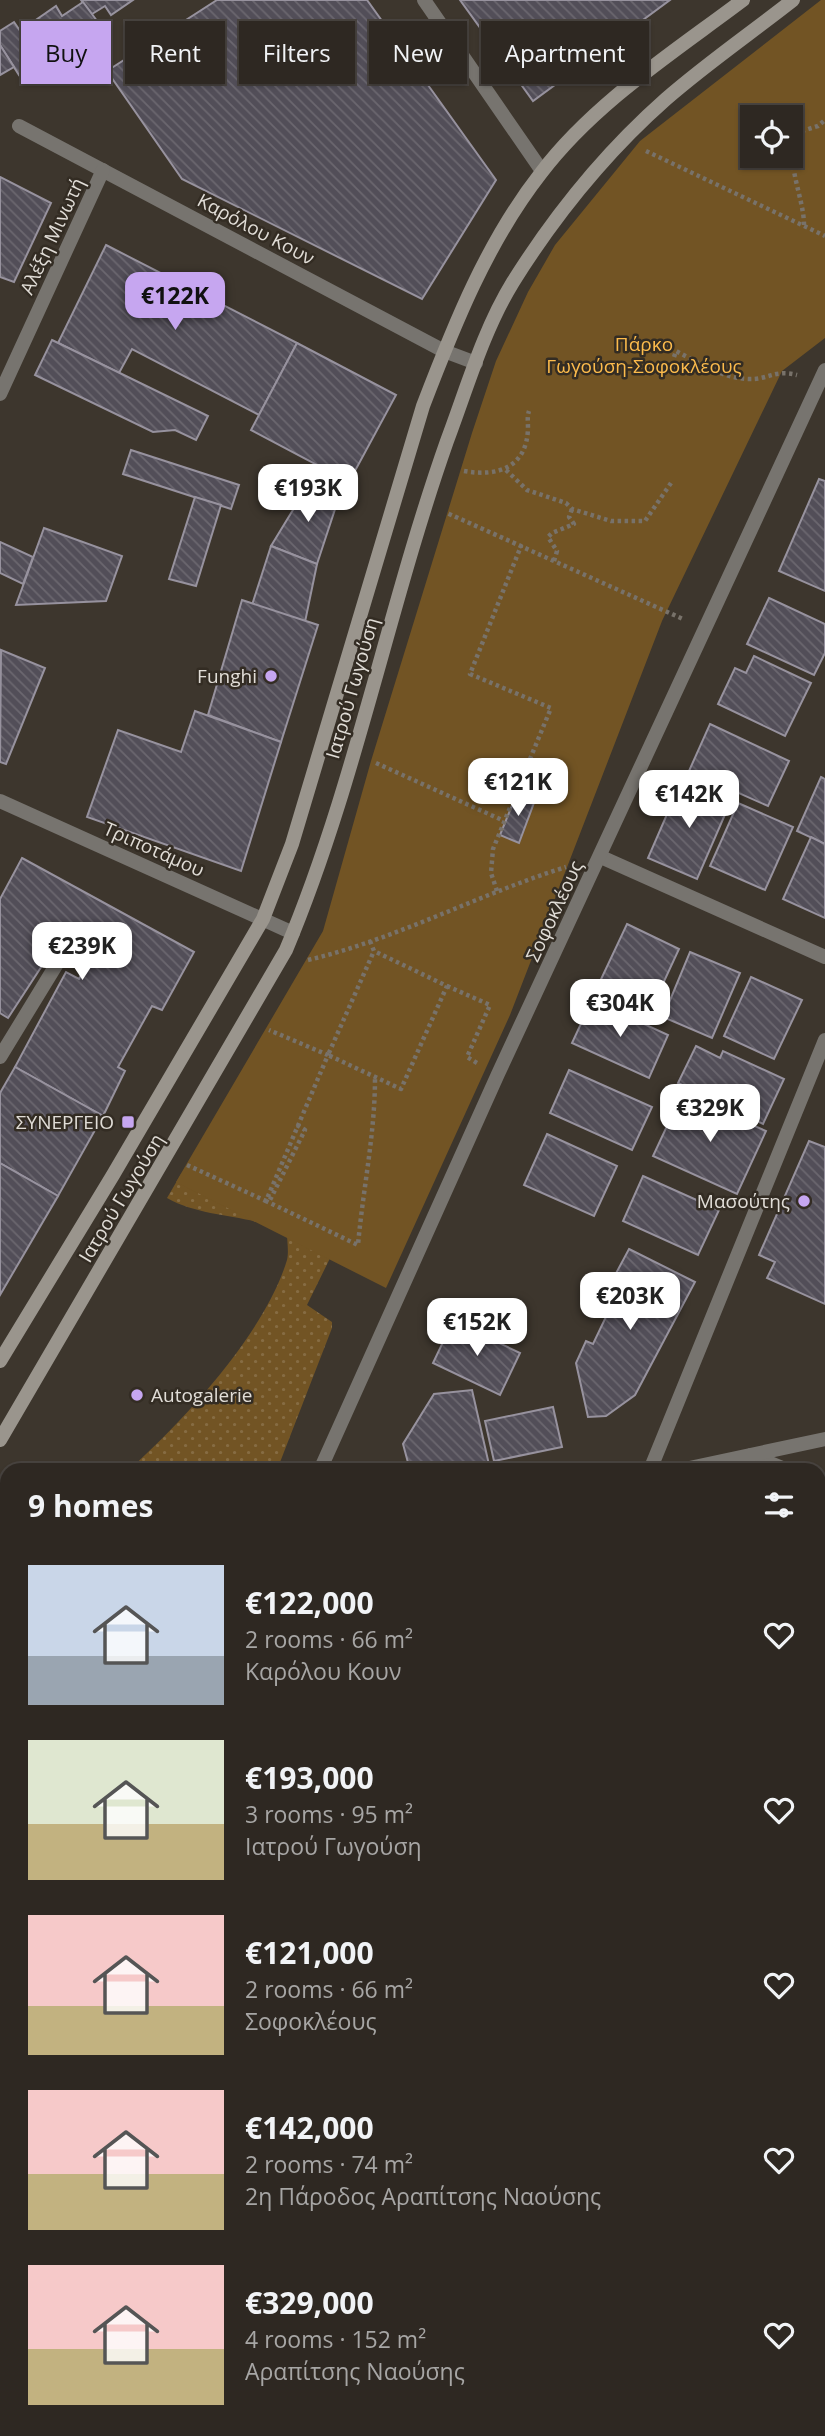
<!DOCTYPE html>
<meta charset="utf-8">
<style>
body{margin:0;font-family:"Open Sans",sans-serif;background:#3a342f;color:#f1f3f6;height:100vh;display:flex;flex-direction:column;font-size:26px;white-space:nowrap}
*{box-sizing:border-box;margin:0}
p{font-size:23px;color:#a7a6a5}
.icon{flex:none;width:38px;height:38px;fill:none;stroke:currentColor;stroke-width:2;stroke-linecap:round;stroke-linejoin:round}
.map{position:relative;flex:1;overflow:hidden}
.side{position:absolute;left:0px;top:1463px;width:826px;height:973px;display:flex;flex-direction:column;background:#2e2822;border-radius:21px 21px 0 0;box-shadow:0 2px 5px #0004,0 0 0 2px #494440}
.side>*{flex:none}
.top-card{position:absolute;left:21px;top:21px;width:784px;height:63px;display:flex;gap:14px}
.buttons{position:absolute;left:740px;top:105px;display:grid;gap:14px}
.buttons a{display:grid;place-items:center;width:63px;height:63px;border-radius:0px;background:#2e2822;box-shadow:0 2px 5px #0004,0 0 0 2px #494440;font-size:35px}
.price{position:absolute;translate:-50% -60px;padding:0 16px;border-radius:14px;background:#fff;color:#222;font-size:23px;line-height:46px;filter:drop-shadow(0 2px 4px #0008)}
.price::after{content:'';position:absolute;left:50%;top:42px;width:21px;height:16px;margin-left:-10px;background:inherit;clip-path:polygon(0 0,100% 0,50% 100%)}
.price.current{background:#c6a6f0;color:#111}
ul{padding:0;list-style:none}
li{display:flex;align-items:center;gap:21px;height:175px;padding:0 28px}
li span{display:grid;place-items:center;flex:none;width:196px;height:140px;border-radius:0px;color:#555}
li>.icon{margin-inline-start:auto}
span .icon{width:84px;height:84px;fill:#fffc;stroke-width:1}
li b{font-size:30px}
h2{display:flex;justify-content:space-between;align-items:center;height:84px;padding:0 28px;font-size:30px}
.tag{padding:0 24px;border-radius:0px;background:#2e2822;box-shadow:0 2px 5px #0004,0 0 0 2px #494440;font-size:24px;line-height:63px}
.tag.current{background:#c6a6f0;color:#111}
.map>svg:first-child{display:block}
.grass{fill:url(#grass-dots)}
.park{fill:#725424;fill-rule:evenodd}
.building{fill:url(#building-back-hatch);stroke:#97929e;stroke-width:2}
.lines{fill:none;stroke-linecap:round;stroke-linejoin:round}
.path{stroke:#78726a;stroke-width:4.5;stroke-dasharray:3.5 3.5;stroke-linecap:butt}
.service{stroke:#77746f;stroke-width:14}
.minor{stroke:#77746f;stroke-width:14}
.tertiary{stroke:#77746f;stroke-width:14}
.secondary{stroke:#9a958d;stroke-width:14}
.poi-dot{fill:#c6a6f0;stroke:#332c23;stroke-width:2.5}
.labels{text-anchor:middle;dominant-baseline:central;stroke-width:5;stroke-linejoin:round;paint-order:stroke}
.street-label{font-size:19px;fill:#e1ddd7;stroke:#332c23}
.park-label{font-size:19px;fill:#fcbb4c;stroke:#332c23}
.poi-label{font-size:19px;fill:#e1ddd7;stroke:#332c23;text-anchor:end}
</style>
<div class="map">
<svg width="825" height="2436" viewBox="0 0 825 2436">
<defs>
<pattern id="grass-dots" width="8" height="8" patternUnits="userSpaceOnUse" patternTransform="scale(1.75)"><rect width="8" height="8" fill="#725424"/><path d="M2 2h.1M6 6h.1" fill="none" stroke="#866c43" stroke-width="1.8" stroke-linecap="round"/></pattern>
<pattern id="building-back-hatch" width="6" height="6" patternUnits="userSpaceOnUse" patternTransform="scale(1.75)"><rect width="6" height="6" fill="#524e58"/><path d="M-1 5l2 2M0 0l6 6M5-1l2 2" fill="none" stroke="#6b676f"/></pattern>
</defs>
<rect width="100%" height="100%" fill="#3d362d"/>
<!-- grass -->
<path class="grass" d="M181,1174l154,74 -28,57 25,17v6l-55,142h-148c56,-51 136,-137 158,-210 2,-8 0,-19 0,-27 -38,-20 -83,-14 -120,-35z"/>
<!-- park -->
<g class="park">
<path d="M821,0h4v338l-43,33 -120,250 -152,394 -124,273 -210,-106 147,-251 48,-170 101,-328 24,-72 32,-69 27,-47 85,-104zM752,117h39v39h-39z"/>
<polygon points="7,1700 7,2085 0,2113 0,1718"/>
<polygon points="7,2286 7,2429 458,2429 474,2436 0,2436 0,2292"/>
</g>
<!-- building -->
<g class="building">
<polygon points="81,0 133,0 111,15 105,6 92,14"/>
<polygon points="217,0 367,0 496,180 422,299 182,179 107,71"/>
<polygon points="460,0 670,0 533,101"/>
<polygon points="83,2 103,29 46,68 20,31 56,6 62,16"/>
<polygon points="14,22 41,61 19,75 0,45 0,31"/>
<polygon points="0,45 14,67 0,75"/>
<polygon points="0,177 51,203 14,282 0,277"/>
<polygon points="106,245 297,343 259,415 132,349 119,373 58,343"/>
<polygon points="52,340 208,416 196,440 175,430 153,432 35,375"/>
<polygon points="297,343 396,395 349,482 251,430"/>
<polygon points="131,450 239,485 231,509 123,474"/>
<polygon points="819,479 825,481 825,591 779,571"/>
<polygon points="310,482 340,494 317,564 271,546"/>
<polygon points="195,497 221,505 196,586 169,579"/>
<polygon points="44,528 122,556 106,601 16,605"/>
<polygon points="0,542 33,557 23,584 0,573"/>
<polygon points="271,546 317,564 305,622 252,605"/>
<polygon points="769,598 825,624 825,653 814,675 747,644"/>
<polygon points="242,600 318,625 281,742 208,715"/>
<polygon points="1,650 45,668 6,764 0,762"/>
<polygon points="754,656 811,683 785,736 718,704 735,668 746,673"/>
<polygon points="195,711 281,742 241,871 87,817 118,730 181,752"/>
<polygon points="710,724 789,761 768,806 689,771"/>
<polygon points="821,777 825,779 825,844 797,831"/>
<polygon points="681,782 730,803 697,879 648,858"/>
<polygon points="517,793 535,800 519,843 500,835"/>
<polygon points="738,803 793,827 765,890 710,866"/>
<polygon points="811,837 825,844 825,918 783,899"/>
<polygon points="22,858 194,952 162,1010 152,1006 118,1067 125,1071 103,1116 15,1067 66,972 79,979 88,961 75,954 70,960 51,952 8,1018 0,1013 0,899"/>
<polygon points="627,924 679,949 648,1016 595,992"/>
<polygon points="690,952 740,973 712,1038 663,1017"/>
<polygon points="751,977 802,1000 774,1059 724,1036"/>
<polygon points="592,1000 668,1035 649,1078 572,1043"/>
<polygon points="696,1046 720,1058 723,1051 784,1079 763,1124 678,1083"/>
<polygon points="15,1067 103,1116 58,1196 0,1163 0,1093"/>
<polygon points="569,1070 652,1107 632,1150 550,1113"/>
<polygon points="682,1094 766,1131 737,1194 653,1156"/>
<polygon points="547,1134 617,1166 594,1216 524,1185"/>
<polygon points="809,1141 825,1147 825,1304 767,1278 775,1262 759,1255"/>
<polygon points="0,1163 58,1196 0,1295"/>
<polygon points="643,1176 719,1210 698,1255 623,1221"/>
<polygon points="629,1249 695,1282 635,1395 606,1416 588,1417 576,1363 586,1341 593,1344 615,1298 605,1294"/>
<polygon points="453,1321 520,1353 500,1395 433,1363"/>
<polygon points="472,1390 490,1469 410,1470 403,1444 434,1394"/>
<polygon points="553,1407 562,1447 494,1461 485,1421"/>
<polygon points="819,1528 825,1530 825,1607 819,1605"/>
<polygon points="819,1617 825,1620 825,1655 819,1668"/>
<polygon points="819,1854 825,1857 825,1949 819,1946"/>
<polygon points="819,2034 825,2037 825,2109 819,2106"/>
<polygon points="819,2133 825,2135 825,2186 819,2183"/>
<polygon points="819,2207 825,2209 825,2229 819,2242"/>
<polygon points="825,2229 825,2261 819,2258 819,2242"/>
<polygon points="819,2286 825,2289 825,2329 819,2343"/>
<polygon points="634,2429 721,2429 718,2436 641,2436 633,2432"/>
<polygon points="721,2429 781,2429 778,2436 718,2436"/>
</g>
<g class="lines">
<!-- path -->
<g class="path">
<polyline points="646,151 825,236"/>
<path d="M804,225c0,-29 -22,-68 -5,-93l19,-6 7,-6"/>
<path d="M674,357l2,-6c23,12 46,27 72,28 20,1 27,-10 49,-4"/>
<polyline points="506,470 527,490 566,503 572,509 611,521 645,521 671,483"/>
<path d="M464,471c33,6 63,-3 64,-43 0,-7 -1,-11 1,-17"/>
<polyline points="554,561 557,551 548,537 552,533 574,524 569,517 572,509"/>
<polyline points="376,763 502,820"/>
<polyline points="497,891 491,873 493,849 551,708 470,674 521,546 447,513 683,619"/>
<polyline points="370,941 374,951 328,1055 401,1089 447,986 374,951"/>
<path d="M308,960c89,-21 171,-66 258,-93"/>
<polyline points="447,986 490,1005 467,1057 477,1063"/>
<path d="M297,1125l8,5 -35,70 -4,1 92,44c5,-56 17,-111 17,-167"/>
<polyline points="187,1165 266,1201 328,1055 269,1030"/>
<polyline points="0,2256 7,2242"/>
<polyline points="0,2337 7,2325"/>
<polyline points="0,2367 7,2370"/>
<polyline points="132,2429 138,2432 150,2429"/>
<polyline points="170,2429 188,2436"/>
<polyline points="26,2436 29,2429"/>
<polyline points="112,2436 133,2430"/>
<polyline points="250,2436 253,2429"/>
<polyline points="438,2436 446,2429"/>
</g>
<!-- service -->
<g class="service">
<polyline points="424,0 542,171"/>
<polyline points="0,1057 58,962"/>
</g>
<!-- minor -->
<g class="minor">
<polyline points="19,126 444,351 476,363"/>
<polyline points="0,394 103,170"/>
<polyline points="601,857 825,957"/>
<polyline points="751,1455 787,1470"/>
<polyline points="320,1470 498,1074 825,370"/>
<polyline points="650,1470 825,1040"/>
<polyline points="819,1483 825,1486"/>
<polyline points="819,1781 825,1767"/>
<polyline points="819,2011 825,2013"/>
<polyline points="485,2429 501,2436"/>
<polyline points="517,2436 520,2429"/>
</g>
<!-- tertiary -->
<g class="tertiary">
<polyline points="0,801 293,933"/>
<polyline points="680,1470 825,1439"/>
<polyline points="0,1617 7,1616"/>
</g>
<!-- secondary -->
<g class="secondary">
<path d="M0,1361l113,-186 150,-256 29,-75 131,-438c31,-81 64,-164 118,-233 53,-70 133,-121 202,-173"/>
<path d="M0,1440l286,-490c69,-164 102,-342 161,-509 20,-53 36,-110 66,-159 42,-67 93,-130 153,-183 40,-35 85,-66 127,-99"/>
</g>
</g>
<!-- markers -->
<g class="poi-dot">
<circle cx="271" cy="676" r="7"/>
<rect x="121" y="1115" width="14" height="14" rx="3.5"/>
<circle cx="804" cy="1201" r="7"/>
<circle cx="137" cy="1395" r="7"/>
</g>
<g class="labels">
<!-- street labels -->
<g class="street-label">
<text transform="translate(256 229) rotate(28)">Καρόλου Κουν</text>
<text transform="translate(52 236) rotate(-65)">Αλέξη Μινωτή</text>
<text transform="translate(352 688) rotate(-74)">Ιατρού Γωγούση</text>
<text transform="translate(154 849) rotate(24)">Τριποτάμου</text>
<text transform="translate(554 911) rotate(-65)">Σοφοκλέους</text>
<text transform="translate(121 1198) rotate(-59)">Ιατρού Γωγούση</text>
</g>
<!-- park labels -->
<g class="park-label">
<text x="644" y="344">Πάρκο<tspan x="644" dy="22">Γωγούση-Σοφοκλέους</tspan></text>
</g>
<!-- poi labels -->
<g class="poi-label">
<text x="257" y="676">Funghi</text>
<text x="114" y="1122">ΣΥΝΕΡΓΕΙΟ</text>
<text x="790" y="1201">Μασούτης</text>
<text x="151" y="1395" text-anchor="start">Autogalerie</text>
</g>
</g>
</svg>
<div class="buttons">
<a><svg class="icon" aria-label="locate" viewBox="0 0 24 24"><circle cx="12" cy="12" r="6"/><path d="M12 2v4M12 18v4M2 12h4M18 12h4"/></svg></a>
</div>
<b class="price current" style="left:175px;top:332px">€122K</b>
<b class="price" style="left:308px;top:524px">€193K</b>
<b class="price" style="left:518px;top:818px">€121K</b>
<b class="price" style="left:689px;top:830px">€142K</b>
<b class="price" style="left:82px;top:982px">€239K</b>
<b class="price" style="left:620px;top:1039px">€304K</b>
<b class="price" style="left:710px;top:1144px">€329K</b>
<b class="price" style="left:630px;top:1332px">€203K</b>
<b class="price" style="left:477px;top:1358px">€152K</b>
<div class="top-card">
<a class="tag current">Buy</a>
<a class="tag">Rent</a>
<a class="tag">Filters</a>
<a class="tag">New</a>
<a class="tag">Apartment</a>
</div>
<section class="side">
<h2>9 homes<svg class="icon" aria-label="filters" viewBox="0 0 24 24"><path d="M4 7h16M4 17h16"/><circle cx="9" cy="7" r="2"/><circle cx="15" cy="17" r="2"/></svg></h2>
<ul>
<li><span style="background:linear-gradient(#c9d6e8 65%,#9aa5b1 0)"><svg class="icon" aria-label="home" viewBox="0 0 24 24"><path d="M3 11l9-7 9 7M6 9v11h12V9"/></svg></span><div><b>€122,000</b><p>2 rooms · 66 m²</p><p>Καρόλου Κουν</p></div><svg class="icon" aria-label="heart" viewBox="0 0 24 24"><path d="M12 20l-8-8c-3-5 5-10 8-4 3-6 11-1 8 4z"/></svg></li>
<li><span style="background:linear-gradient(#dfe7d0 60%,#c2b280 0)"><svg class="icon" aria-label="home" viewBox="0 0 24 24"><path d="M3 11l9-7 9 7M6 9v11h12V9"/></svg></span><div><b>€193,000</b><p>3 rooms · 95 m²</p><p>Ιατρού Γωγούση</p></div><svg class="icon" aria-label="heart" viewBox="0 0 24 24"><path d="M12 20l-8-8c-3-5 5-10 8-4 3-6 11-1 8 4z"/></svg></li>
<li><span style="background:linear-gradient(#f6c9c9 65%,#c2b280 0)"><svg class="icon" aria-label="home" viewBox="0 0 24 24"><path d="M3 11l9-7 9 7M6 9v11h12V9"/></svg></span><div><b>€121,000</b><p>2 rooms · 66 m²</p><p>Σοφοκλέους</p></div><svg class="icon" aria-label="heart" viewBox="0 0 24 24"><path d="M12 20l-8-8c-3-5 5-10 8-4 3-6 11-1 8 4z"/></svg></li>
<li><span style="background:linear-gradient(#f6c9c9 60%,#c2b280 0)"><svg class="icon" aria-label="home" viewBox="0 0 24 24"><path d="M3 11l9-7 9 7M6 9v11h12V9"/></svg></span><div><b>€142,000</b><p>2 rooms · 74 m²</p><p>2η Πάροδος Αραπίτσης Ναούσης</p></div><svg class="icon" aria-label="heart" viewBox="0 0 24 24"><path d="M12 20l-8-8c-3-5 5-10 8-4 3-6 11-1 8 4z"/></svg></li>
<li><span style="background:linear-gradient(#f6c9c9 60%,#c2b280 0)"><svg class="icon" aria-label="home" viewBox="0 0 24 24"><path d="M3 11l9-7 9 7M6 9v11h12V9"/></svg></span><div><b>€329,000</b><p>4 rooms · 152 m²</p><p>Αραπίτσης Ναούσης</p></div><svg class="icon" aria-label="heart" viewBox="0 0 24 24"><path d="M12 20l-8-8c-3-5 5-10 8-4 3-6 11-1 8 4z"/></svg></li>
</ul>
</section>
</div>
